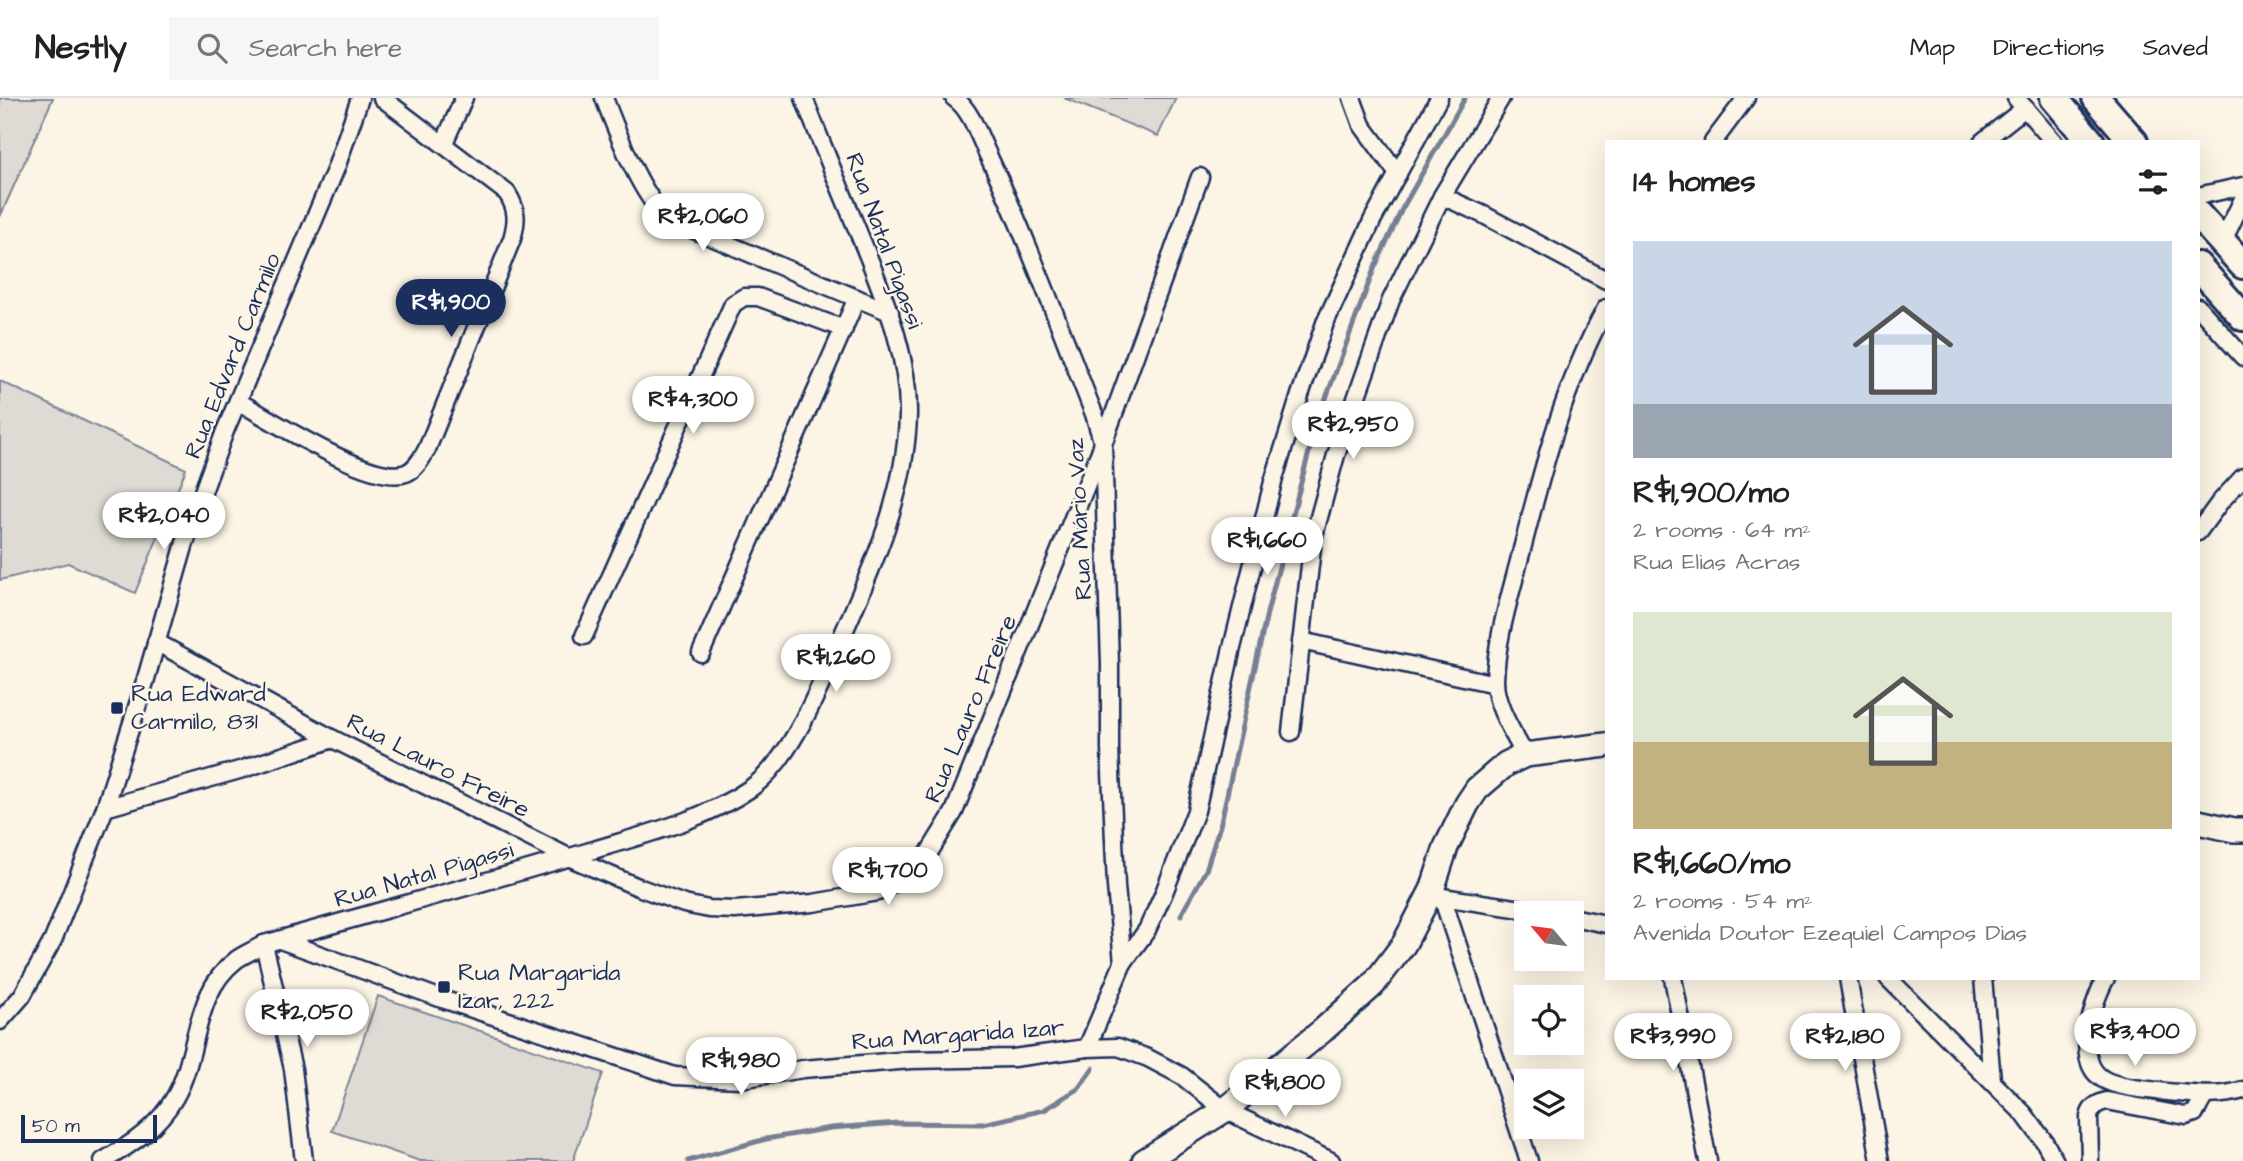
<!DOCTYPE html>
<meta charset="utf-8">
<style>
body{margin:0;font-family:"Architects Daughter",sans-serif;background:#f6f6f6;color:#222;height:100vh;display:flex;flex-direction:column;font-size:26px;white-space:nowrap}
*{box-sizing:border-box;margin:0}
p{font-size:23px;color:#767676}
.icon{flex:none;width:38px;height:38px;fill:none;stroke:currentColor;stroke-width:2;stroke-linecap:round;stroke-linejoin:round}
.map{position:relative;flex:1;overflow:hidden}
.side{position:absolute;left:1605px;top:42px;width:595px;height:840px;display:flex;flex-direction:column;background:#fff;border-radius:0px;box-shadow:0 7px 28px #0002}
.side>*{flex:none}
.needle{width:46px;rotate:299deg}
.controls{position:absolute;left:1514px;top:803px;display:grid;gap:14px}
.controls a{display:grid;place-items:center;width:70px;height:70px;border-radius:0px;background:#fff;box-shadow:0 7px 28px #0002;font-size:35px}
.scale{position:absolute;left:21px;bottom:18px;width:136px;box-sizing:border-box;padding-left:7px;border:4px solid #1b2f5e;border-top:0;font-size:19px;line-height:24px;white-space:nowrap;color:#1b2f5e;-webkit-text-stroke:5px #fcf5e5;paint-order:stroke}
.price{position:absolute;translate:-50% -60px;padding:0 16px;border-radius:24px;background:#fff;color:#222;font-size:23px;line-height:46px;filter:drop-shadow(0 2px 4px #0008)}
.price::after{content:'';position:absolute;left:50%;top:42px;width:21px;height:16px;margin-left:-10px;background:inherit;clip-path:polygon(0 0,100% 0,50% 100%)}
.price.current{background:#1b2f5e;color:#fff}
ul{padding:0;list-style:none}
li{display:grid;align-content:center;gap:14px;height:371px;padding:0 28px}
li span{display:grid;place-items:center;height:217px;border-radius:0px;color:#555}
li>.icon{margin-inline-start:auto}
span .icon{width:126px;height:126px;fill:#fffc;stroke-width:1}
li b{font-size:30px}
h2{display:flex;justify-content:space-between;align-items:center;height:84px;padding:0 28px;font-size:30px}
header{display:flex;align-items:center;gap:42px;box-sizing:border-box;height:98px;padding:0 35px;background:#fff;border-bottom:2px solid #e0e0e0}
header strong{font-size:33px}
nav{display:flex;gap:38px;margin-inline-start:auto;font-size:24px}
.search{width:490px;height:63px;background:#f6f6f6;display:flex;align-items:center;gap:18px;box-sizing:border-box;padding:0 24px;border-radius:0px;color:#767676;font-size:26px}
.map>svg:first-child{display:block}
.green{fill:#dfdbd4;stroke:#7d8599;stroke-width:2}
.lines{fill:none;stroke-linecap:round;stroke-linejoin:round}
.stream{stroke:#767f94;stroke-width:5}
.street-casing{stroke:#1b2f5e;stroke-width:21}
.secondary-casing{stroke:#1b2f5e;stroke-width:28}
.primary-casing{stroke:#1b2f5e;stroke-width:32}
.street{stroke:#fcf5e5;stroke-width:16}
.secondary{stroke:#fcf5e5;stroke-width:23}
.primary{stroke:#fcf5e5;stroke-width:26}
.poi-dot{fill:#1b2f5e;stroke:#fcf5e5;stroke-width:2.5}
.labels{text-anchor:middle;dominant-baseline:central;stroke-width:5;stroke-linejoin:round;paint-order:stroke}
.street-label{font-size:24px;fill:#1b2f5e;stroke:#fcf5e5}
.poi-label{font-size:24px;fill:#1b2f5e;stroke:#fcf5e5;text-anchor:start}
</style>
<header>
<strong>Nestly</strong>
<div class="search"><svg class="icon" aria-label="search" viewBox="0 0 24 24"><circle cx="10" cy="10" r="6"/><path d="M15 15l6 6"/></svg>Search here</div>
<nav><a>Map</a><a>Directions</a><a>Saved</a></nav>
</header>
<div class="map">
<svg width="2243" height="1063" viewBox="0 0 2243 1063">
<rect width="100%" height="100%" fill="#fcf5e5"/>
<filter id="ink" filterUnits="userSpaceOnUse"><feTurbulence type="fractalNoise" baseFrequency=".0143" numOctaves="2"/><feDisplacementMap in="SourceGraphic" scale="14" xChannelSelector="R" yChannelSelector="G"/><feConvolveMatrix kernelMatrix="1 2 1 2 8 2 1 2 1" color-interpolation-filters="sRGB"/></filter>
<g filter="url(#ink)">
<!-- green -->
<g class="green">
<polygon points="0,0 53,0 0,119"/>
<polygon points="1064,0 1176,0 1158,38"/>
<polygon points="0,283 186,371 135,495 68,465 0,482"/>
<polygon points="378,898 603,975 573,1063 420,1063 332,1033"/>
</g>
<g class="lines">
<!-- stream -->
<g class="stream">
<polyline points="1181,817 1206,772 1221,724 1267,515 1316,327 1374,171 1402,111 1465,0"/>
<polyline points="688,1063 766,1041 831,1030 898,1025 983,1026 1044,1012 1078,991 1093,970"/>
</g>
<defs>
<g id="street">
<path d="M604,0c12,31 33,87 55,111 14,15 39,22 57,30 58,25 116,49 174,73"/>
<path d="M954,0c17,11 26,41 35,59 39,84 71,171 105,257l9,30 7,220v85l6,137 7,77"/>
<polyline points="1352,0 1362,27 1398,76"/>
<polyline points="2016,0 2054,44"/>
<polyline points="1713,44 1746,0"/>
<polyline points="1982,44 2025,10"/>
<polyline points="444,45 464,0"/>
<polyline points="1442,98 1484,117 1606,182"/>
<polyline points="2198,98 2243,88"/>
<polyline points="2222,145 2243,101"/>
<polyline points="2198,209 2243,259"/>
<path d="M239,304c33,18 133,84 167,71 10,-4 16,-15 21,-24l85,-210c5,-18 6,-29 -5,-46l-125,-95"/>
<polyline points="2198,434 2220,404 2243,379"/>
<polyline points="584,538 733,206 744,199 758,199 844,231"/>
<polyline points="1301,543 1495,586"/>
<polyline points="156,544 333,641 568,759 638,789 684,806 709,811 735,812 813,805 878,794 912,774 925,761 954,714 1103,346 1200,79"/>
<polyline points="701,555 857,200"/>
<polyline points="1291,634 1313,441 1336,357 1391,202 1442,98 1501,0"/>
<path d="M1525,657c-11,-21 -30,-49 -30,-74 1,-40 14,-81 24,-120 22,-86 44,-175 87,-253"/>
<polyline points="105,710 243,671 333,641"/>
<polyline points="1432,792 1442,799 1529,1063"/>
<polyline points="1442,799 1554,816"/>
<polyline points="1572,819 1606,826"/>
<polyline points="280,842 442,901 675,978 740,981 803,971 911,962 1013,960 1087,950 1118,949 1148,960 1182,978 1225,1012 1331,1063"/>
<polyline points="264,846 293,971 304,1063"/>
<polyline points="1673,880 1708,1063"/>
<polyline points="1848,880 1880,1063"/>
<polyline points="1888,880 2024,1016 2044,1043 2055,1063"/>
<polyline points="1983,880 1992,982"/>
<path d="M2106,880c-13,23 -33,84 -3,101 14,9 48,11 64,13 26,2 51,6 76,-2"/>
<polyline points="0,923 22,898 53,842 105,710 145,584 185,445 204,391 225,333 336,70 360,0"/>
<polyline points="1087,950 1123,865 1147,832 1163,797 1196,713 1231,554 1273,384 1300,297 1325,225 1373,121 1439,0"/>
<path d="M103,1063c29,-17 55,-34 72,-64 25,-44 17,-103 61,-137 8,-6 19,-10 28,-16 108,-31 216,-60 323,-92 55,-17 116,-31 164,-64 41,-29 68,-100 88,-145 32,-72 67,-148 69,-228 1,-55 -20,-108 -40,-159 -21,-52 -44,-105 -64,-158"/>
<path d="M2090,1063l-1,-44c2,-10 8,-14 18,-16l79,15 9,-3 10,-18"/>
</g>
<g id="secondary">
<polyline points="2198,724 2234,732 2243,732"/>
<polyline points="1144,1063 1225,1012 1322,933 1373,887 1404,846 1416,823 1432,792 1446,749 1467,706 1477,691 1491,679 1506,666 1525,657 1606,647"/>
</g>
<g id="primary">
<polyline points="2054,0 2091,44"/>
<polyline points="2096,0 2134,44"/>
<polyline points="2198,117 2243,167"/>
<polyline points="2198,168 2243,219"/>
</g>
</defs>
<!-- street casing -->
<use href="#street" class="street-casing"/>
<!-- secondary casing -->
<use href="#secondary" class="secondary-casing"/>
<!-- primary casing -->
<use href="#primary" class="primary-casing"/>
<!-- street -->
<use href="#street" class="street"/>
<!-- secondary -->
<use href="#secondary" class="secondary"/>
<!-- primary -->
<use href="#primary" class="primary"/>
</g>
</g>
<!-- markers -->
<g class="poi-dot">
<rect x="110" y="603" width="14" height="14" rx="3.5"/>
<rect x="437" y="882" width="14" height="14" rx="3.5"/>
</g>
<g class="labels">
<!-- street labels -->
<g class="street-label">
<text transform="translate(884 143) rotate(70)">Rua Natal Pigassi</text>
<text transform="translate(233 258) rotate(-68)">Rua Edvard Carmilo</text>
<text transform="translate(1080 421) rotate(-93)">Rua Mário Vaz</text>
<text transform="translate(971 611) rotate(-67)">Rua Lauro Freire</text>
<text transform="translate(438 668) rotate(27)">Rua Lauro Freire</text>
<text transform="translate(424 777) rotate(-16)">Rua Natal Pigassi</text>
<text transform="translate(958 937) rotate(-4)">Rua Margarida Izar</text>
</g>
<!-- poi labels -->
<g class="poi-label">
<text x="131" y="596">Rua Edward<tspan x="131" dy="28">Carmilo, 831</tspan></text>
<text x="458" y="875">Rua Margarida<tspan x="458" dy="28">Izar, 222</tspan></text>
</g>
</g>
</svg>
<div class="controls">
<a><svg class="needle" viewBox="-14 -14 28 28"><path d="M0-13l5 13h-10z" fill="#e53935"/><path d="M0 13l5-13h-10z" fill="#767676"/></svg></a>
<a><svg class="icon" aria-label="locate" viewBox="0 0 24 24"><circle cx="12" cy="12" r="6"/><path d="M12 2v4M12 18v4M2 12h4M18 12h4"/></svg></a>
<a><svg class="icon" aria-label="layers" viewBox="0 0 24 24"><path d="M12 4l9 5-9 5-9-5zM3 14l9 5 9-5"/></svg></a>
</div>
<div class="scale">50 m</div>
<b class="price" style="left:703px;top:155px">R$2,060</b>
<b class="price current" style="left:451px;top:241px">R$1,900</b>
<b class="price" style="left:693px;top:338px">R$4,300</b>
<b class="price" style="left:1353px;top:363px">R$2,950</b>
<b class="price" style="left:164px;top:454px">R$2,040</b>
<b class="price" style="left:1267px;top:479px">R$1,660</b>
<b class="price" style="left:836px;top:596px">R$1,260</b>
<b class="price" style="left:888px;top:809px">R$1,700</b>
<b class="price" style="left:307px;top:951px">R$2,050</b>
<b class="price" style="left:2135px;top:970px">R$3,400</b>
<b class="price" style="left:1673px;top:975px">R$3,990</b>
<b class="price" style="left:1845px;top:975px">R$2,180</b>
<b class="price" style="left:741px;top:999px">R$1,980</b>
<b class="price" style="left:1285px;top:1021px">R$1,800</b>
<section class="side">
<h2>14 homes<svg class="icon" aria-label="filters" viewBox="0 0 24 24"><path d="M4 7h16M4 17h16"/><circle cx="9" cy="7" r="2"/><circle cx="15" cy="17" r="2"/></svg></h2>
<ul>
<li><span style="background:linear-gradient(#c9d6e8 75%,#9aa5b1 0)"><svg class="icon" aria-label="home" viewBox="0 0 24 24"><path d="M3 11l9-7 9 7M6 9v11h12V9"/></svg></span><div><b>R$1,900/mo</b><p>2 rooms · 64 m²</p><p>Rua Elias Acras</p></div></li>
<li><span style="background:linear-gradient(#dfe7d0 60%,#c2b280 0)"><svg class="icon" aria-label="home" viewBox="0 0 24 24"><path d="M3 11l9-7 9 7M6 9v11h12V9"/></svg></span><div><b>R$1,660/mo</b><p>2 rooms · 54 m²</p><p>Avenida Doutor Ezequiel Campos Dias</p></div></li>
</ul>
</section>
</div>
